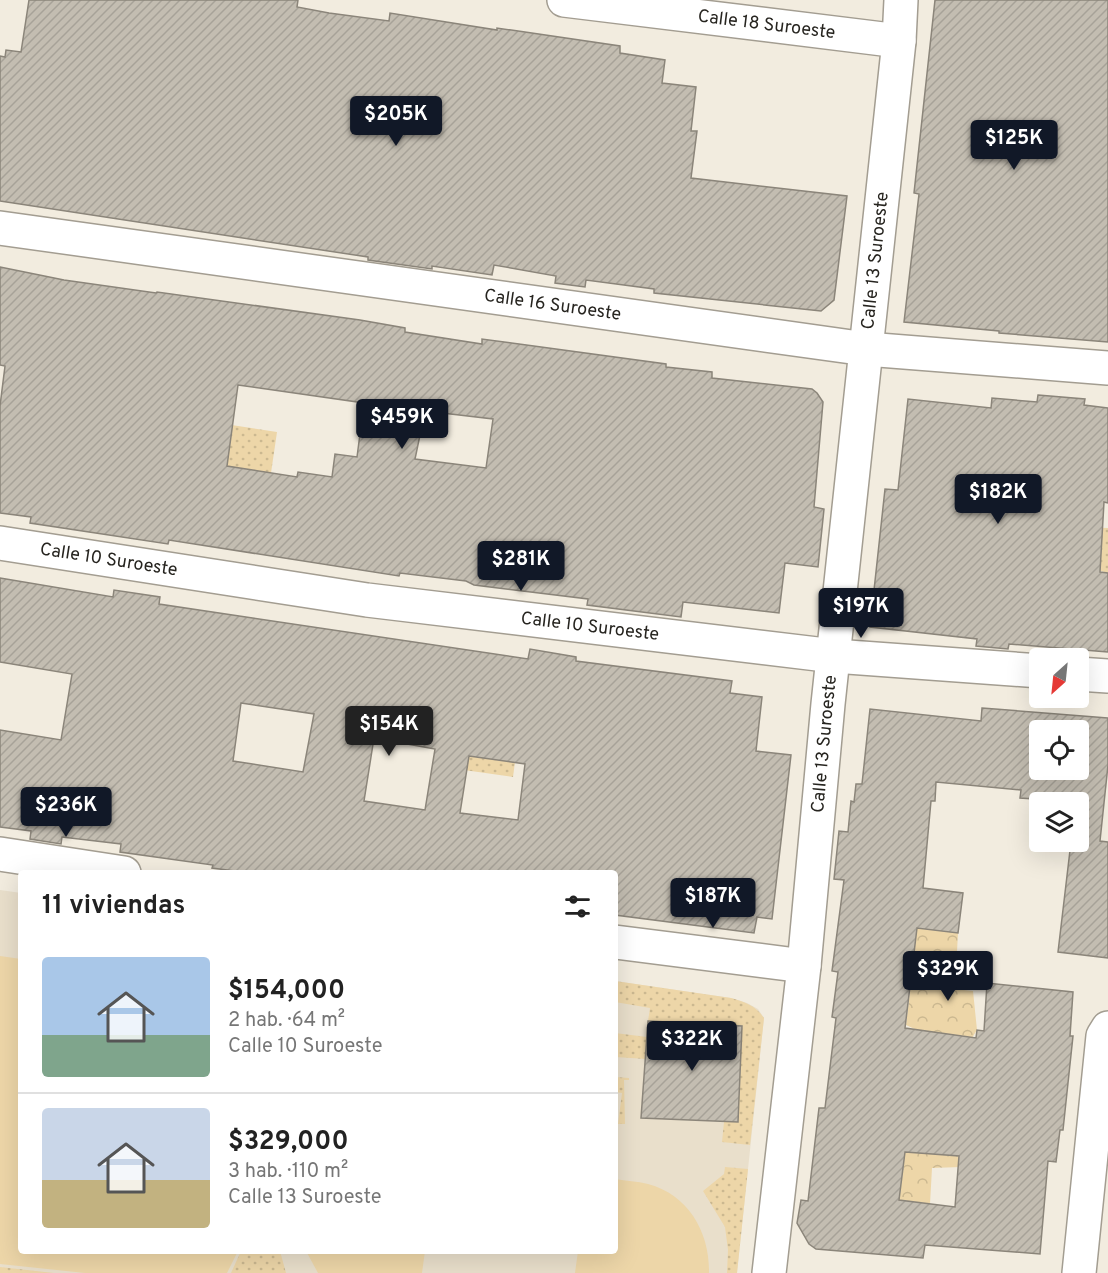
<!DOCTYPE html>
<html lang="es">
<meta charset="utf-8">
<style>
body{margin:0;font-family:Overpass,sans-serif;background:#f6f6f6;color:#222;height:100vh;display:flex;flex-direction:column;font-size:22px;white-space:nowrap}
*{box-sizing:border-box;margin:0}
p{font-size:20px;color:#767676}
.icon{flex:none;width:33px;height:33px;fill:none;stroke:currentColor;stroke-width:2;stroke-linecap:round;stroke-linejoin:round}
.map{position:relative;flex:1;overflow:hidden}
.drawer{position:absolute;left:18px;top:870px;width:600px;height:384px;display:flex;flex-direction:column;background:#fff;border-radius:6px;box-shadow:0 6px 24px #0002}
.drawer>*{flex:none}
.needle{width:39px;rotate:207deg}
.tools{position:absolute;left:1029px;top:648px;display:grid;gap:12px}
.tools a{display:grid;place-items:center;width:60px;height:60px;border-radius:6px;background:#fff;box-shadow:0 6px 24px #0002;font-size:30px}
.price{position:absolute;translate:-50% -51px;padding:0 14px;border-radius:6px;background:#111827;color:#fff;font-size:20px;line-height:39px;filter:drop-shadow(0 2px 3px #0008)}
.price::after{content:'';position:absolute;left:50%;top:36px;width:18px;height:14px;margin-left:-9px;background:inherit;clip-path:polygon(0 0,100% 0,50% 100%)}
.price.on{background:#222;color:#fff}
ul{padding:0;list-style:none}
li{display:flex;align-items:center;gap:18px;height:150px;padding:0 24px}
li+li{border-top:2px solid #e0e0e0}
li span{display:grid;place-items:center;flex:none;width:168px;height:120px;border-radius:6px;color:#555}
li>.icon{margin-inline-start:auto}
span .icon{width:72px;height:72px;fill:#fffc;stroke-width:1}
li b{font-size:26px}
h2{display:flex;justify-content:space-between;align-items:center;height:72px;padding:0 24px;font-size:26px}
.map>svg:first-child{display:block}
.built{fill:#e9dfcb}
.grass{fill:url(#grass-dots)}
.forest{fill:url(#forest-crowns)}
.garden{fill:#edd6a8}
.building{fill:url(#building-hatch);stroke:#8b857a;stroke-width:1.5;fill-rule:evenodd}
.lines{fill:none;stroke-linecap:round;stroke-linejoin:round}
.minor-casing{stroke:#a39d91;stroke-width:36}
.minor{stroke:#fff;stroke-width:33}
.labels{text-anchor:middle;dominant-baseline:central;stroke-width:4.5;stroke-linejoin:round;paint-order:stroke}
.street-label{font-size:18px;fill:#26241f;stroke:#fff9ef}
</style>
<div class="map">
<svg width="1108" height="1273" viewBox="0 0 1108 1273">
<defs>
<pattern id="grass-dots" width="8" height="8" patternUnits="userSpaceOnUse" patternTransform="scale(1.5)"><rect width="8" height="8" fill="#edd6a8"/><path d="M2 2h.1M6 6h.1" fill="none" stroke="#cbb890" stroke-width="1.8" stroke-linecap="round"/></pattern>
<pattern id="forest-crowns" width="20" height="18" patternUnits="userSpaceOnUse" patternTransform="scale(1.5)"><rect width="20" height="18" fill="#edd6a8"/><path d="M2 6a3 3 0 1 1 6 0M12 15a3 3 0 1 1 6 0" fill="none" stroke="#cbb890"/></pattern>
<pattern id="building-hatch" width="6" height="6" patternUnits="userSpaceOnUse" patternTransform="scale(1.5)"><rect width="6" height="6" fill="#c3bdb1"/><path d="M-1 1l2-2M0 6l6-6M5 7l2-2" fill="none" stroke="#a7a298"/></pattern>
</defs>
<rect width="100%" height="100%" fill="#f2ecdf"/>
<!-- built -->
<polygon class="built" points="0,890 21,893 21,1251 615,1251 615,981 731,998 747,1003 758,1009 764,1018 737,1273 0,1273"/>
<!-- grass -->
<g class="grass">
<polygon points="186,418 277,432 271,473 227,466"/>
<polygon points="1080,527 1108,528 1108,573 1091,568"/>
<polygon points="521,717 513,777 464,770 470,731"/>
<path d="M615,981l116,17c14,4 24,7 33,20l-14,127 -28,-3 2,-20h14l4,-96 -94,-5 2,-13 -35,-6z"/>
<polygon points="615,1033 647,1037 646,1059 615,1057"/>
<polygon points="615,1077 629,1078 629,1080 624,1080 625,1124 618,1124 622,1093 615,1092"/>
<polygon points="725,1167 748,1169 737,1273 727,1273 728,1250 725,1227 703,1191 724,1174"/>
<polygon points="241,1251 280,1251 286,1273 231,1273"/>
<polygon points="0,1267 54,1273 0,1273"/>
</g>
<!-- forest -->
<g class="forest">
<polygon points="917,928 958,933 955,989 973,991 977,1030 970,1041 917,1030 906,1025 910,992 904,983"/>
<polygon points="902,1149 965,1156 961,1167 932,1168 930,1204 899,1200 904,1165"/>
</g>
<!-- garden -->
<g class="garden">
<polygon points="0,956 21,959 21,1251 238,1251 227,1273 85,1273 0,1264"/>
<path d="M615,1179c11,2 22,2 33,5 41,11 62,49 61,89h-134l3,-22h37z"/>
<polygon points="306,1251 425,1251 422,1273 318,1273"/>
</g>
<!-- building -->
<g class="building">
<polygon points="29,0 298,0 297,7 329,13 389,21 390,13 497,30 497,28 620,46 620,53 665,60 662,83 696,87 691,131 697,131 691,178 847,196 834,300 821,311 654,293 654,289 586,280 585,287 555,283 556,276 494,265 492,275 432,266 432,269 368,260 368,257 0,201 0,56 5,57 6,50 21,52"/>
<polygon points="935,0 1108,0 1108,342 999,333 999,331 904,322 919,194 914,193"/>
<path d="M0,267l64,13 92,13 1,-1 203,28 45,8v4l77,12v-5l184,25v3l46,5v6l100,11 5,4 6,9 -9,105 10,2 -6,58 -33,-4 -6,50 -96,-11 -2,15 -94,-12 1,-6 -114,-14 -8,-4 -66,-8 -1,3 -230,-36 -1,4 -138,-21 1,-6 -31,-4v-107l5,-40 -5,-1zM238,385l126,18 -7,54 -22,-3 -3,23 -34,-5 -1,5 -70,-11zM425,411l68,8 -7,49 -71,-9z"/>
<polygon points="1038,395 1085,399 1084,405 1108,408 1108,503 1104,502 1100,572 1108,573 1108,652 1009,644 1008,649 976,646 977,639 870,627 885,489 898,490 908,399 991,408 992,398 1037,402"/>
<path d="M0,578l113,19 1,-7 46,7 -1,7 369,55 2,-10 46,8v4l156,20 -2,12 32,4 -6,54 35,4 -19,164 -15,-2 -3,16 -139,-18v-42h-365l-38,-5 1,-3 -93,-13 1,-8 -59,-7 -1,7 -31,-5 1,-8 -31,-4v-97l61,10 11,-66 -72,-12zM241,703l73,11 -11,58 -70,-11zM374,738l61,11 -10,61 -61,-9zM469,756l56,8 -7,56 -58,-7z"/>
<path d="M982,708l126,10v47l-8,76 8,1v116l-50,-6 13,-110h7v-40l-58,-4 1,-8 -85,-8 -1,19h-4l-8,87 40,5 -5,40 -41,-5 -12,100 71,10 1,-8 7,1 3,-48 86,9 -3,44h3l-10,94h-3l-4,32 -8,-1 -8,93 -115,-9 -2,13 -107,-9 -7,-5 -12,-21 4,-23 7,1 11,-93h6l11,-90 -4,-1 6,-45 -6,-1 12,-91 -10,-1 5,-48 9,1 3,-31 3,1 2,-18h6l8,-75 111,12zM1040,730h38v40h-38zM905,1152l54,4 -4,51 -56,-7z"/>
<polygon points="648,1021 742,1026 738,1122 641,1118"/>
</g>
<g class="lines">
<defs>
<g id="minor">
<path id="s1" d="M564,0l335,41"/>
<path id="s2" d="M0,228l866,121 242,19"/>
<path id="s3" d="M0,543l367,57 467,56 206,15"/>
<polyline points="1078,674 1108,676"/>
<polyline points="0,854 124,873"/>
<polyline points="615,942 804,966"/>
<path id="s4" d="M769,1273l35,-307 24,-262 71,-663 2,-41"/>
<polyline points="1079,1273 1103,1036 1108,1028"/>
</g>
</defs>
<!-- minor casing -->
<use href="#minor" class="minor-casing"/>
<!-- minor -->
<use href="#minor" class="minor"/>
</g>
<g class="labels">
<!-- street labels -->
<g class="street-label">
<text stroke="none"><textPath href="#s1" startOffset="204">Calle 18 Suroeste</textPath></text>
<text stroke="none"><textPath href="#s4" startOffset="1018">Calle 13 Suroeste</textPath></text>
<text stroke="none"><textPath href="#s2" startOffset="558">Calle 16 Suroeste</textPath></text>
<text stroke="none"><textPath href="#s3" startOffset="110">Calle 10 Suroeste</textPath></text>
<text stroke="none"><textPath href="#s3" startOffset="596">Calle 10 Suroeste</textPath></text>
<text stroke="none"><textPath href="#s4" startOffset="532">Calle 13 Suroeste</textPath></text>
</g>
</g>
</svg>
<div class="tools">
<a><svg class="needle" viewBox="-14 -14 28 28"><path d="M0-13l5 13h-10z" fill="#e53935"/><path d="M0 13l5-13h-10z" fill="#767676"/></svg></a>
<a><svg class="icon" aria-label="locate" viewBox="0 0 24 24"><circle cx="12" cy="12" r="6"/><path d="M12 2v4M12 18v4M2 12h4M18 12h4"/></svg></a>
<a><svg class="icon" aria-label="layers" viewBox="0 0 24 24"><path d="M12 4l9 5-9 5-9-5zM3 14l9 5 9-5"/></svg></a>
</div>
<b class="price" style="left:396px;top:147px">$205K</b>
<b class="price" style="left:1014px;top:171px">$125K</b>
<b class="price" style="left:402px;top:450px">$459K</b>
<b class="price" style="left:998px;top:525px">$182K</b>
<b class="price" style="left:521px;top:592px">$281K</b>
<b class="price" style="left:861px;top:639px">$197K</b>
<b class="price on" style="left:389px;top:757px">$154K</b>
<b class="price" style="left:66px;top:838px">$236K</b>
<b class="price" style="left:713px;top:929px">$187K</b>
<b class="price" style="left:948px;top:1002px">$329K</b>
<b class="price" style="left:692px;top:1072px">$322K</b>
<section class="drawer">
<h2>11 viviendas<svg class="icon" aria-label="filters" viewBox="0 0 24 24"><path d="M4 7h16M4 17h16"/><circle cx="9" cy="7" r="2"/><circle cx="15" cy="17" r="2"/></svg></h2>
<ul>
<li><span style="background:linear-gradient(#a9c7e8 65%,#7fa58c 0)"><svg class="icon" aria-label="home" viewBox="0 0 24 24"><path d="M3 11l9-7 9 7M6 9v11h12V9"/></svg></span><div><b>$154,000</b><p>2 hab. · 64 m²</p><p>Calle 10 Suroeste</p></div></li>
<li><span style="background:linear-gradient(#c9d6e8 60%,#c2b280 0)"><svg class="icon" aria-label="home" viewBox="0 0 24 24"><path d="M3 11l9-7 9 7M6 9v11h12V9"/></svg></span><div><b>$329,000</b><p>3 hab. · 110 m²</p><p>Calle 13 Suroeste</p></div></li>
</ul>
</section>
</div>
